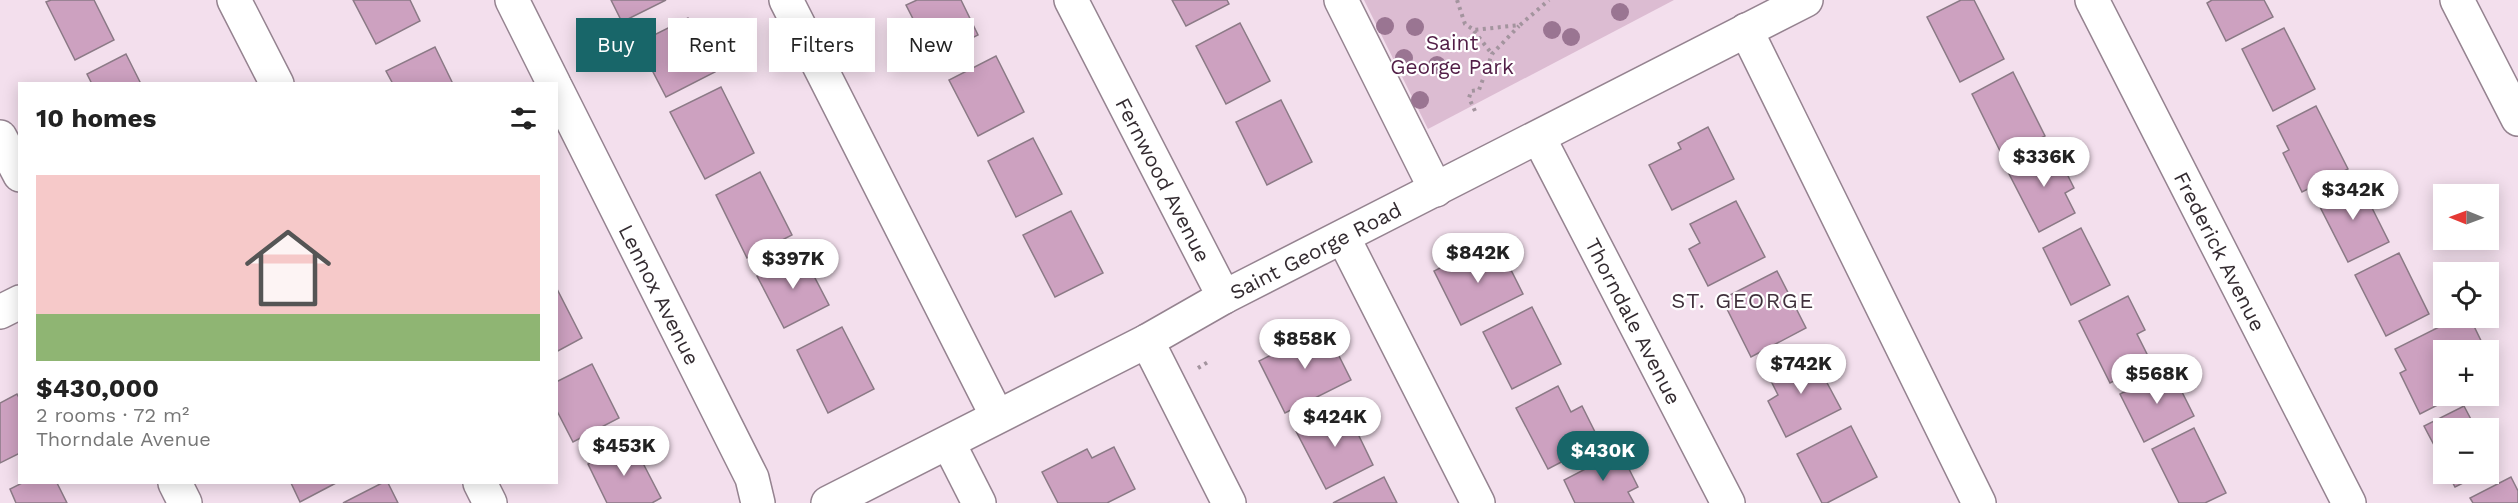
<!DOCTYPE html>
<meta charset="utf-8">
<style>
body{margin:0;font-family:"Work Sans",sans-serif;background:#f6f6f6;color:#222;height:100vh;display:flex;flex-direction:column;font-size:22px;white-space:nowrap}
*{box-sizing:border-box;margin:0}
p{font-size:20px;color:#767676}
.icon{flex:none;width:33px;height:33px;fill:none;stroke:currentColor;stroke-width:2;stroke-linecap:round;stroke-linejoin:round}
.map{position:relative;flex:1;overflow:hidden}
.details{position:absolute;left:18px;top:82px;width:540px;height:402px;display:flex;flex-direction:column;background:#fff;border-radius:0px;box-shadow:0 3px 15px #0003}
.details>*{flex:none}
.top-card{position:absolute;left:576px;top:18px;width:570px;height:54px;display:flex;gap:12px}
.needle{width:39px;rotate:271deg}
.buttons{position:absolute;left:2433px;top:184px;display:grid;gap:12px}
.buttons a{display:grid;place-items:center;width:66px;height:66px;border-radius:0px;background:#fff;box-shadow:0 3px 15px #0003;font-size:30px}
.price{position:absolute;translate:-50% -51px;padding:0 14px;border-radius:21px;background:#fff;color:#222;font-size:20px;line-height:39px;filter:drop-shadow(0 2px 3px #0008)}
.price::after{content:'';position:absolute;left:50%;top:36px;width:18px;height:14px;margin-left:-9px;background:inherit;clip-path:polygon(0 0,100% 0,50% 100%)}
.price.selected{background:#186669;color:#fff}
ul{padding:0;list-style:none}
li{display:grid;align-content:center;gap:12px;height:318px;padding:0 18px}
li+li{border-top:2px solid #e0e0e0}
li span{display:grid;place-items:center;height:186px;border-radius:0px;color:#555}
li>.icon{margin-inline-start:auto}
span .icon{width:108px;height:108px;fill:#fffc;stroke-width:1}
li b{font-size:26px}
h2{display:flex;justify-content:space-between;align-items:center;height:72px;padding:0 18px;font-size:26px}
.pill{padding:0 21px;border-radius:0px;background:#fff;box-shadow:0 3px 15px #0003;font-size:21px;line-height:54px}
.pill.selected{background:#186669;color:#fff}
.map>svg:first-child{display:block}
.green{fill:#dcbcd2}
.building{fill:#cda1c0;stroke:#8b7a86;stroke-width:1.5}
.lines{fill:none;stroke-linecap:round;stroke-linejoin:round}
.minor-casing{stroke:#958390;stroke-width:36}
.path{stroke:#a3949e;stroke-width:4;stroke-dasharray:3 4.5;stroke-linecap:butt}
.minor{stroke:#fff;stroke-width:33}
.tree{fill:#9a7592}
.labels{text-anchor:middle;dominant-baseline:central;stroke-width:4.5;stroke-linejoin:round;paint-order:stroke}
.park-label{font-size:21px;fill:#521e47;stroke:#fff}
.street-label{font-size:21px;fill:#332b30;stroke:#fff}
.neighbourhood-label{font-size:22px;letter-spacing:1.5px;fill:#40313c;stroke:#fff}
</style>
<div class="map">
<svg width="2518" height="503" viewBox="0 0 2518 503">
<rect width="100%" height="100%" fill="#f3dfed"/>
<!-- green -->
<polygon class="green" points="1364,0 1674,0 1428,129"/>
<!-- building -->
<g class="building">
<polygon points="51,0 94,0 114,40 75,60 46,2"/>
<polygon points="353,0 410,0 420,21 376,44"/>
<polygon points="611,0 666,0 622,22"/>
<polygon points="917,0 961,0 978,35 933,58 906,5"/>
<polygon points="1172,0 1227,0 1229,4 1186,26"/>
<polygon points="1961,0 1974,0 2004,59 1960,82 1927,17"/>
<polygon points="2212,0 2264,0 2273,17 2226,41 2207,3"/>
<polygon points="688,18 715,72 666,97 638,43"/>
<polygon points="1240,23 1270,81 1226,104 1196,46"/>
<polygon points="2284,28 2315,89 2273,111 2242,49"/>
<polygon points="435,47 453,84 393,84 386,71"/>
<polygon points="126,54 141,84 92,84 87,74"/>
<polygon points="996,56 1024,112 978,136 949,80"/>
<polygon points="2013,72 2045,136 2003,157 1972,94"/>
<polygon points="721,87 754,153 705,179 670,112"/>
<polygon points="1281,100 1312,162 1267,185 1236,122"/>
<polygon points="2316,106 2348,169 2302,192 2283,153 2289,150 2277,126"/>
<polygon points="1708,127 1734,179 1672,210 1649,165 1681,149 1678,143"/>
<polygon points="1033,138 1062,194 1016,217 988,161"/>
<polygon points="2053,146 2074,188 2065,193 2075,213 2039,232 2007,170"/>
<polygon points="760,172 792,235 747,258 716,195"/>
<polygon points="2358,180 2389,242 2348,262 2317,201"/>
<polygon points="1736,201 1765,257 1708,286 1689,249 1700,243 1690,224"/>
<polygon points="1071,211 1103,273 1055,297 1023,235"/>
<polygon points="2081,228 2110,285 2071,305 2043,248"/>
<polygon points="1500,248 1523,294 1461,325 1434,271 1473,251 1478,259"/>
<polygon points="802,253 829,305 784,328 757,276"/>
<polygon points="2399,253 2429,314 2386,336 2355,275"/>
<polygon points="1777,271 1806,328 1751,357 1722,299"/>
<polygon points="556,287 582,338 556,352"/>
<polygon points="2128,296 2145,330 2137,334 2151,362 2110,383 2079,321"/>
<polygon points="1532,307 1561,364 1512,389 1483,332"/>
<polygon points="2457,318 2470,318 2486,351 2444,351 2444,396 2455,396 2420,414 2400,373 2406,370 2395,349"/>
<polygon points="842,327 874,389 828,413 797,350"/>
<polygon points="1325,328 1351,380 1285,413 1259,361"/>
<polygon points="1810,351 1841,409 1786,437 1768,401 1778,395 1767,373"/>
<polygon points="592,364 619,418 573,442 556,409 556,382"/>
<polygon points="2170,368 2194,416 2144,442 2120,394"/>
<polygon points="1558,386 1571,412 1582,406 1600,442 1548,469 1516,408"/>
<polygon points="17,394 20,400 20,453 0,463 0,403"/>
<polygon points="2464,406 2476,429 2444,429 2444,464 2424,426"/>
<polygon points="1345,407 1373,465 1326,489 1296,431"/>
<polygon points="1851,426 1877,477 1827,503 1822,503 1797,454"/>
<polygon points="2194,428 2226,493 2205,503 2179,503 2152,449"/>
<polygon points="632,442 661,498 652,503 607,503 588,464"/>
<polygon points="1114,447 1135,489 1107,503 1058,503 1042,472 1087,449 1092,458"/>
<polygon points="1620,451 1638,487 1628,492 1634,503 1575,503 1564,480"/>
<polygon points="2448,474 2481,474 2455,487"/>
<polygon points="1384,477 1397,503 1333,503"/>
<polygon points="2511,477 2518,491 2518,503 2473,503 2470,498"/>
<polygon points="22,483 57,483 67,503 16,503 10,489"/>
<polygon points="291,483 336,483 300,502"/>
<polygon points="382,483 388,483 398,503 343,503"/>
</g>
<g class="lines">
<defs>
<g id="minor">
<polyline points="234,0 277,84"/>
<polyline points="512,0 554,84"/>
<polyline points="786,0 997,416"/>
<path id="s1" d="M1071,0l153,297"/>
<polyline points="1341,0 1436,190"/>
<path id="s2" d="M2092,0l257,503"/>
<polyline points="2457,0 2518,119"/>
<polyline points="1746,30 1979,503"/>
<path id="s3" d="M556,88l196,390 6,25"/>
<polyline points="0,137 20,175"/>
<path id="s4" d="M1539,138l189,365"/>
<polyline points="1343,237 1478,503"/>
<polyline points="0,312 20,302"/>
<polyline points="1147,341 1229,503"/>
<polyline points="949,444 979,503"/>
<polyline points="175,483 185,503"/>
<polyline points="480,483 490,503"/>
<path id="s5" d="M828,503l319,-162 77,-44 582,-297"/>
</g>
</defs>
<!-- minor casing -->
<use href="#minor" class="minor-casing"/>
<!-- path -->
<g class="path">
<polyline points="1457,0 1465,24 1474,30 1520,25 1549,0"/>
<polyline points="1474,31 1492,54"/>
<polyline points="1475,111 1469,98 1471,91 1479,90 1492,54 1519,26"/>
<polyline points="1198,368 1208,362"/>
</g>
<!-- minor -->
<use href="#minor" class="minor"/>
</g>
<!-- trees -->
<g class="tree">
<circle cx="1620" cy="12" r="9"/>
<circle cx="1385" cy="26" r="9"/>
<circle cx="1415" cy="27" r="9"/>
<circle cx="1552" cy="30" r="9"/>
<circle cx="1571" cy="37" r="9"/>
<circle cx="1404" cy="58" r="9"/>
<circle cx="1437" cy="65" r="9"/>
<circle cx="1420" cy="100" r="9"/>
</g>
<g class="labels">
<!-- park labels -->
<g class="park-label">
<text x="1452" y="42">Saint<tspan x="1452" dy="24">George Park</tspan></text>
</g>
<!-- street labels -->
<g class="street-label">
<text stroke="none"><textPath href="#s1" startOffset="202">Fernwood Avenue</textPath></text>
<text stroke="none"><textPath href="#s5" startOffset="549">Saint George Road</textPath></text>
<text stroke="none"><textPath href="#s2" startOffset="282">Frederick Avenue</textPath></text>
<text stroke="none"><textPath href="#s3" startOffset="231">Lennox Avenue</textPath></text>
<text stroke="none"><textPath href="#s4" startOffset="206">Thorndale Avenue</textPath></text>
</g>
<!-- neighbourhood labels -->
<g class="neighbourhood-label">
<text x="1743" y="300">ST. GEORGE</text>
</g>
</g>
</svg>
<div class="buttons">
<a><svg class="needle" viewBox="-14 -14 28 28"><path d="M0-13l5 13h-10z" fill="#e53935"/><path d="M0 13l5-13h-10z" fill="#767676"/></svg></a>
<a><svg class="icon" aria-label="locate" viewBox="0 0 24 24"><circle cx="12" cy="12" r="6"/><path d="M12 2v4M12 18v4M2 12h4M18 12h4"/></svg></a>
<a>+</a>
<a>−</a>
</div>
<b class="price" style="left:2044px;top:188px">$336K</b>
<b class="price" style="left:2353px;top:221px">$342K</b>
<b class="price" style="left:1478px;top:284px">$842K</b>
<b class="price" style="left:793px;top:290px">$397K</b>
<b class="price" style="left:1305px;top:370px">$858K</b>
<b class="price" style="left:1801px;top:395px">$742K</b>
<b class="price" style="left:2157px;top:405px">$568K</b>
<b class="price" style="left:1335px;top:448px">$424K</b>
<b class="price" style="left:624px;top:477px">$453K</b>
<b class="price selected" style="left:1603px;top:482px">$430K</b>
<div class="top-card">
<a class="pill selected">Buy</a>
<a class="pill">Rent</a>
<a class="pill">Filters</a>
<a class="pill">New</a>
</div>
<section class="details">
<h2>10 homes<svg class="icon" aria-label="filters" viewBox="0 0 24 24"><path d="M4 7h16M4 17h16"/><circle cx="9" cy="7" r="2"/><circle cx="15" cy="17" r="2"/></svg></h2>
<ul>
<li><span style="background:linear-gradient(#f6c9c9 75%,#8fb573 0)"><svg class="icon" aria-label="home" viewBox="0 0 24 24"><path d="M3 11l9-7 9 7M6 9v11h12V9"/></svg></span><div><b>$430,000</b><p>2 rooms · 72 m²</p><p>Thorndale Avenue</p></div></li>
</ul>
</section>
</div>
